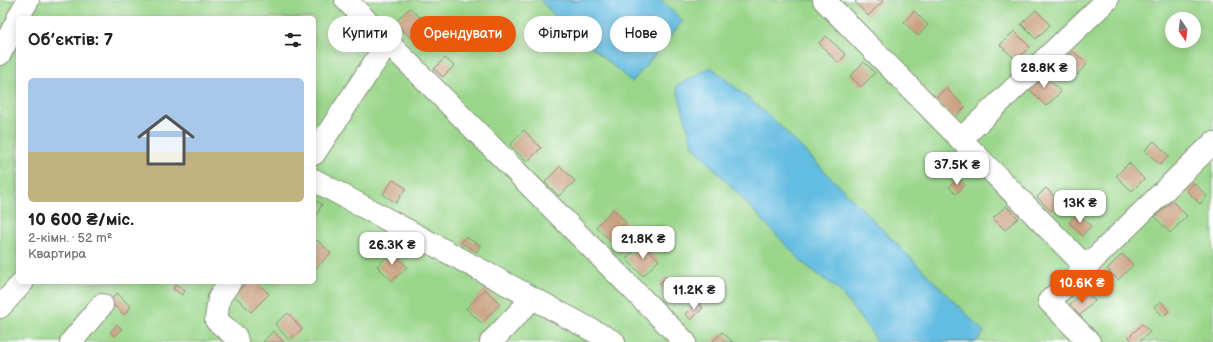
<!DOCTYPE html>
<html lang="uk">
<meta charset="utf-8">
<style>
body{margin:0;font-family:"Balsamiq Sans",sans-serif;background:#f2f2f2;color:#202124;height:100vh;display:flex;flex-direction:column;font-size:15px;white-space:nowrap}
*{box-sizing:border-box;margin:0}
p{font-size:13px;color:#757577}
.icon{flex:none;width:22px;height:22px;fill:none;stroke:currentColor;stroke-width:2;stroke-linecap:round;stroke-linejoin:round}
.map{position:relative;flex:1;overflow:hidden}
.panel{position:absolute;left:16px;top:16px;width:300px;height:268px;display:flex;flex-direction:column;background:#fff;border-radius:6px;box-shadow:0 2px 10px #0003}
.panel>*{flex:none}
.hud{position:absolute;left:328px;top:16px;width:380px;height:36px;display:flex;gap:8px}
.needle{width:26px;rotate:166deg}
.buttons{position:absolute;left:1165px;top:12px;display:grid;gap:8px}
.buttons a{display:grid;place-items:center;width:36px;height:36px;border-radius:50%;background:#fff;box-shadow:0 2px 10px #0003;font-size:20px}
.price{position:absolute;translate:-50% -34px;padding:0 9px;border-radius:8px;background:#fff;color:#222;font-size:13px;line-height:26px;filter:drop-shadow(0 1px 2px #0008)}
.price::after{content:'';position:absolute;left:50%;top:24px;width:12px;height:9px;margin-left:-6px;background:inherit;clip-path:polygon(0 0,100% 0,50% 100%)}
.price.selected{background:#ea580c;color:#fff}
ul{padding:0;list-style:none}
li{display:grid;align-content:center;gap:8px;height:212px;padding:0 12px}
li span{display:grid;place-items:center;height:124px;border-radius:6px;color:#555}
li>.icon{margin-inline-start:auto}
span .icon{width:72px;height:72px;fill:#fffc;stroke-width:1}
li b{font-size:17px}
h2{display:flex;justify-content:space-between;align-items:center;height:48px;padding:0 12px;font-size:17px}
.pill{padding:0 14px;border-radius:18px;background:#fff;box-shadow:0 2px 10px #0003;font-size:14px;line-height:36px}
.pill.selected{background:#ea580c;color:#fff}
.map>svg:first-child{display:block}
.green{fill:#9ad68a;stroke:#5c8a5f;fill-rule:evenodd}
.water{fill:#63bce1;stroke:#417c8a}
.building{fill:#c99e7e}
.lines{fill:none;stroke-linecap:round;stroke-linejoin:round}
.minor-casing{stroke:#86907a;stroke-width:24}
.minor{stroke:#fff;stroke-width:22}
</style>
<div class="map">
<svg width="1213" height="342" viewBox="0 0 1213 342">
<rect width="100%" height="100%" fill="#fff"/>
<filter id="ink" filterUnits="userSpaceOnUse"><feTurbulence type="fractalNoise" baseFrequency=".025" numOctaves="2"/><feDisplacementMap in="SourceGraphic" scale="8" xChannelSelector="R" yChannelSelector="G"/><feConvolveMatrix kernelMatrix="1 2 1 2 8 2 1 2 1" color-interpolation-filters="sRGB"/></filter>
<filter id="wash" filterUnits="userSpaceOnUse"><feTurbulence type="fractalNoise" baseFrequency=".012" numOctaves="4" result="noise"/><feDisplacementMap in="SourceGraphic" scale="16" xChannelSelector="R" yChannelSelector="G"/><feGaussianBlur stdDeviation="0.9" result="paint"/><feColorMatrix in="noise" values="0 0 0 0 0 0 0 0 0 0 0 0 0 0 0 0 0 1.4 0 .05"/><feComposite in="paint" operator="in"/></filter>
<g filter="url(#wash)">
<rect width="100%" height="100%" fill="#ece2c0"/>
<!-- green -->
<path class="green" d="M0,0h1213v342h-1213zM18,18h296v264h-296zM1172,19h22v22h-22z"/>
<!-- water -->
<g class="water">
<polygon points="540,0 661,0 683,21 632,82 554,15"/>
<polygon points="711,67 773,119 984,332 976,342 875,342 874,336 839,290 803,263 693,146 676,86"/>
</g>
<g id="blocks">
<!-- building -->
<g class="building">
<polygon points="858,0 884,0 868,16 855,2"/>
<polygon points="410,8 426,23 411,38 395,22"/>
<polygon points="1036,10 1050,25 1036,39 1021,24"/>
<polygon points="914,11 928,25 918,36 904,22"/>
<polygon points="1014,31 1030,47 1016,60 1000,45"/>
<polygon points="826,36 846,55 838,63 819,43"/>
<polygon points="1073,51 1087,64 1077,75 1063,61"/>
<polygon points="445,58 454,66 443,77 434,69"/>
<polygon points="864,62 875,73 861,87 850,76"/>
<polygon points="1042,72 1061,92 1046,106 1027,87"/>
<polygon points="946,88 965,107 954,119 934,99"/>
<polygon points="524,130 541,148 527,162 510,145"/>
<polygon points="1154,141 1169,156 1160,165 1145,150"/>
<polygon points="1129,163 1144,179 1132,191 1116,176"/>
<polygon points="560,166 575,181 559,196 545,182"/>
<polygon points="958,178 965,185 956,194 949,187"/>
<polygon points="393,180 406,188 396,203 383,194"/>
<polygon points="1194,183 1207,196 1200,204 1186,190"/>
<polygon points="1046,188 1060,202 1051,211 1037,197"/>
<polygon points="314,200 322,204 314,221"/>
<polygon points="1172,201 1187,216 1170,233 1155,217"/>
<polygon points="1006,206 1018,218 1005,230 993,218"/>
<polygon points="613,209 626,222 622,226 636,240 623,253 596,227"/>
<polygon points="1078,213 1091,226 1082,236 1069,222"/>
<polygon points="465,237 480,245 477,252 461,243"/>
<polygon points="317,240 331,253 316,268 314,267 314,243"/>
<polygon points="642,244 659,260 643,276 626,259"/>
<polygon points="393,252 407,267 392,281 377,266"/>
<polygon points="1122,254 1133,265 1118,280 1107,269"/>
<polygon points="666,277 674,285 667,292 659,284"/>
<polygon points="247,282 257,282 269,294 251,312 234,295"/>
<polygon points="176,284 185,291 182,295 173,289"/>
<polygon points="485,289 500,304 482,323 466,309"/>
<polygon points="1085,291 1095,301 1079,316 1069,306"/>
<polygon points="117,293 131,307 124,315 110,301"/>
<polygon points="1160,301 1169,311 1163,316 1154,307"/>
<polygon points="697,302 703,308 691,320 685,314"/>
<polygon points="288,313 302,329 289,340 275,324"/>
<polygon points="117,324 122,329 114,336 110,332"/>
<polygon points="1142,324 1150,332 1139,342 1134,342 1129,337"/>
<polygon points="273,331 284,342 263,342"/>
<polygon points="722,332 733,342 714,342 713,341"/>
</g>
</g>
</g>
<g filter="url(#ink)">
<use href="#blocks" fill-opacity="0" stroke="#86907a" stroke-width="1"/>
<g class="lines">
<defs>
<g id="minor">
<polyline points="346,0 685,342"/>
<polyline points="824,0 1086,267 1049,301 1089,342"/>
<polyline points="18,18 28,0"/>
<polyline points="0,54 18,19"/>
<polyline points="961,139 1107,0"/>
<polyline points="314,154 388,42"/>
<polyline points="314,180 614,342"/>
<polyline points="1086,267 1213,143"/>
<polyline points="230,282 219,298 216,320 236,337 237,342"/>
<polyline points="0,307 23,282"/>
<polyline points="71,342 102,305"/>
<polyline points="491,342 532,299"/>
</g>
</defs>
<!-- minor casing -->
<use href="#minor" class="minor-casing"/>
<!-- minor -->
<use href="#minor" class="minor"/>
</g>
</g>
</svg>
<div class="buttons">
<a><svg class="needle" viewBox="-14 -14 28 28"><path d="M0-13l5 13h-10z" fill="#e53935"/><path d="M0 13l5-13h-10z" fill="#757577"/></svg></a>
</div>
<b class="price" style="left:1044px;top:89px">28.8K ₴</b>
<b class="price" style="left:957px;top:186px">37.5K ₴</b>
<b class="price" style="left:1080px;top:224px">13K ₴</b>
<b class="price" style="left:643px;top:260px">21.8K ₴</b>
<b class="price" style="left:392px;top:266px">26.3K ₴</b>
<b class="price selected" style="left:1082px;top:304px">10.6K ₴</b>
<b class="price" style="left:694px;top:311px">11.2K ₴</b>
<div class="hud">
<a class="pill">Купити</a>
<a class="pill selected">Орендувати</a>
<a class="pill">Фільтри</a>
<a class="pill">Нове</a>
</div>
<section class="panel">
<h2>Об’єктів: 7<svg class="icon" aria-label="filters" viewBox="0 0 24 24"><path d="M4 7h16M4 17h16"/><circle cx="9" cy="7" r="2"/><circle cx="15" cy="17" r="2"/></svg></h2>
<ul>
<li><span style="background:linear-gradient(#a9c7e8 60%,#c2b280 0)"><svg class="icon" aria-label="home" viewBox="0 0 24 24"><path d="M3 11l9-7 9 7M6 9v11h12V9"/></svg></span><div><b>10 600 ₴/міс.</b><p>2-кімн. · 52 m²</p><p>Квартира</p></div></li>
</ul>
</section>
</div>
